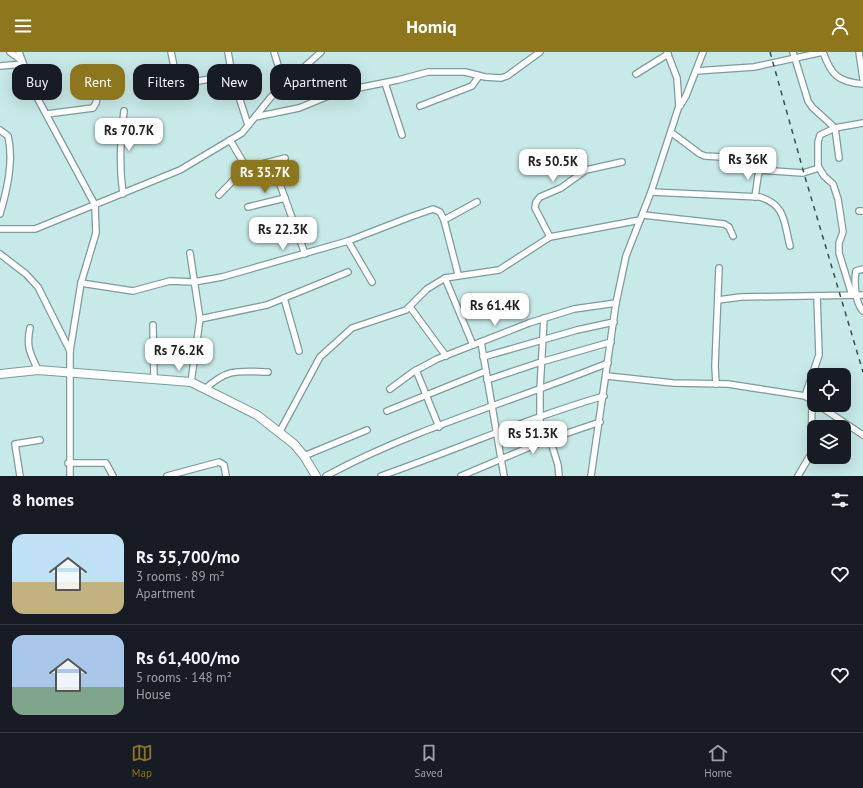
<!DOCTYPE html>
<meta charset="utf-8">
<style>
body{margin:0;font-family:"PT Sans",sans-serif;background:#20242c;color:#f1f3f6;height:100vh;display:flex;flex-direction:column;font-size:15px;white-space:nowrap}
*{box-sizing:border-box;margin:0}
p{font-size:13px;color:#9ea1a6}
.icon{flex:none;width:22px;height:22px;fill:none;stroke:currentColor;stroke-width:2;stroke-linecap:round;stroke-linejoin:round}
.map{position:relative;height:424px;overflow:hidden}
.side{display:flex;flex-direction:column;background:#171b24;flex:1}
.side>*{flex:none}
.hud{position:absolute;left:12px;top:12px;width:400px;height:36px;display:flex;gap:8px}
.controls{position:absolute;left:807px;top:316px;display:grid;gap:8px}
.controls a{display:grid;place-items:center;width:44px;height:44px;border-radius:8px;background:#171b24;box-shadow:0 4px 16px #0002;font-size:20px}
.price{position:absolute;translate:-50% -34px;padding:0 9px;border-radius:8px;background:#fff;color:#222;font-size:13px;line-height:26px;filter:drop-shadow(0 1px 2px #0008)}
.price::after{content:'';position:absolute;left:50%;top:24px;width:12px;height:9px;margin-left:-6px;background:inherit;clip-path:polygon(0 0,100% 0,50% 100%)}
.price.selected{background:#8d761b;color:#fff}
ul{padding:0;list-style:none}
li{display:flex;align-items:center;gap:12px;height:100px;padding:0 12px}
li+li{border-top:1px solid #363941}
li span{display:grid;place-items:center;flex:none;width:112px;height:80px;border-radius:12px;color:#555}
li>.icon{margin-inline-start:auto}
span .icon{width:48px;height:48px;fill:#fffc;stroke-width:1}
li b{font-size:17px}
h2{display:flex;justify-content:space-between;align-items:center;height:48px;padding:0 12px;font-size:17px}
.chip{padding:0 14px;border-radius:12px;background:#171b24;box-shadow:0 4px 16px #0002;font-size:14px;line-height:36px}
.chip.selected{background:#8d761b;color:#fff}
header{display:flex;justify-content:space-between;align-items:center;height:52px;padding:0 12px;background:#8d761b;color:#fff;font-size:18px;font-weight:600}
.dock{display:flex;justify-content:space-around;align-items:center;height:56px;border-top:1px solid #363941;background:#171b24;font-size:11px;color:#9ea1a6}
.dock a{display:grid;justify-items:center;gap:2px}
.dock .selected{color:#8d761b}
.map>svg:first-child{display:block}
.lines{fill:none;stroke-linecap:round;stroke-linejoin:round}
.street-casing{stroke:#7b9c9a;stroke-width:8}
.secondary-casing{stroke:#7b9c9a;stroke-width:10}
.street{stroke:#fff;stroke-width:5.5}
.secondary{stroke:#fff;stroke-width:8}
.rail{stroke:#3c4e4d;stroke-width:1.5;stroke-dasharray:5 5;stroke-linecap:butt}
</style>
<header><svg class="icon" aria-label="menu" viewBox="0 0 24 24"><path d="M4 6h16M4 12h16M4 18h16"/></svg>Homiq<svg class="icon" aria-label="person" viewBox="0 0 24 24"><circle cx="12" cy="8" r="4"/><path d="M4 21q1-7 8-7t8 7"/></svg></header>
<div class="map">
<svg width="863" height="424" viewBox="0 0 863 424">
<rect width="100%" height="100%" fill="#c7e9e7"/>
<g class="lines">
<defs>
<g id="street">
<polyline points="10,0 21,8"/>
<polyline points="19,0 33,38 95,153 96,181 81,231 70,299 70,424"/>
<polyline points="171,0 176,24"/>
<polyline points="228,0 232,23 248,73"/>
<polyline points="274,0 284,33"/>
<polyline points="793,0 808,49 812,55 835,76 839,106"/>
<path d="M823,0c8,23 15,30 40,32"/>
<polyline points="859,0 863,27"/>
<polyline points="0,14 23,12"/>
<polyline points="696,19 754,15 823,0"/>
<polyline points="636,22 668,2"/>
<polyline points="193,30 232,23"/>
<polyline points="385,31 402,83"/>
<polyline points="420,54 472,34 479,24"/>
<polyline points="680,54 686,44 703,0"/>
<polyline points="47,62 93,56 96,51 100,29"/>
<polyline points="255,65 299,56 338,40 398,28 428,20 465,20 485,25 501,26 507,24 540,0"/>
<path d="M0,78l8,6c6,25 -1,54 -8,78"/>
<polyline points="672,81 700,102 705,104 740,106 760,118 803,121 819,116"/>
<polyline points="230,88 246,115 250,115 285,106"/>
<polyline points="272,110 305,202"/>
<path d="M651,140l109,5c26,8 24,26 30,49"/>
<path d="M123,142c-4,-28 -3,-55 1,-83"/>
<polyline points="219,143 246,115"/>
<polyline points="755,145 758,124 760,118"/>
<polyline points="248,155 285,146"/>
<polyline points="859,159 863,159"/>
<polyline points="643,163 724,172 729,175 733,184"/>
<polyline points="444,168 458,222"/>
<polyline points="0,177 35,177 180,118 242,81 271,45 321,0"/>
<polyline points="550,185 535,156 536,150 540,145 561,136 586,118 622,110"/>
<polyline points="348,189 372,230"/>
<polyline points="190,201 200,267 191,330"/>
<polyline points="0,202 26,222 38,235 70,299"/>
<path d="M863,217l-7,2c-2,11 -1,32 7,40"/>
<polyline points="445,226 473,293"/>
<polyline points="81,231 133,239 170,229 194,230 222,225 348,189 410,165 433,157 440,160 444,168 477,150"/>
<polyline points="852,243 839,201 839,191 843,180 838,147 833,132 824,124 818,114 818,90 820,83 835,76 863,71"/>
<polyline points="284,246 299,299"/>
<polyline points="718,248 741,245 863,243"/>
<polyline points="410,255 446,304"/>
<polyline points="200,267 267,253 348,220"/>
<polyline points="153,273 154,327"/>
<path d="M30,276c-4,19 0,25 8,42"/>
<polyline points="481,290 504,424"/>
<polyline points="483,305 577,278 614,270"/>
<polyline points="416,318 439,375"/>
<polyline points="607,324 673,331 728,332 805,344 814,350"/>
<polyline points="487,328 541,310 611,290"/>
<polyline points="716,332 715,314 719,216"/>
<path d="M205,337c23,-21 33,-18 63,-17"/>
<polyline points="390,337 413,320 437,307 529,271 574,257 616,251"/>
<polyline points="805,344 819,303 817,244"/>
<polyline points="818,353 863,383"/>
<polyline points="387,359 486,319"/>
<polyline points="279,381 320,305 352,276 406,258 427,237 445,226 499,218 550,185 640,168"/>
<polyline points="550,387 558,413 559,424"/>
<polyline points="540,391 540,337 544,266"/>
<polyline points="304,404 367,378"/>
<polyline points="68,411 106,411 113,424"/>
<polyline points="20,424 15,392 40,388"/>
<polyline points="167,424 219,410 224,413 226,424"/>
<path d="M326,424c89,-48 188,-75 282,-113"/>
<path d="M381,424c74,-26 147,-58 223,-80"/>
<polyline points="461,424 544,389 600,370"/>
<polyline points="591,424 616,251 626,204 651,140 679,54 677,26 667,0"/>
<polyline points="798,424 811,402 812,349"/>
</g>
<polyline id="secondary" points="0,322 38,318 191,330 257,363 294,392 304,404 316,424"/>
</defs>
<!-- street casing -->
<use href="#street" class="street-casing"/>
<!-- secondary casing -->
<use href="#secondary" class="secondary-casing"/>
<!-- street -->
<use href="#street" class="street"/>
<!-- secondary -->
<use href="#secondary" class="secondary"/>
<!-- rail -->
<polyline class="rail" points="770,0 805,125 863,320"/>
</g>
</svg>
<div class="controls">
<a><svg class="icon" aria-label="locate" viewBox="0 0 24 24"><circle cx="12" cy="12" r="6"/><path d="M12 2v4M12 18v4M2 12h4M18 12h4"/></svg></a>
<a><svg class="icon" aria-label="layers" viewBox="0 0 24 24"><path d="M12 4l9 5-9 5-9-5zM3 14l9 5 9-5"/></svg></a>
</div>
<b class="price" style="left:129px;top:100px">Rs 70.7K</b>
<b class="price" style="left:748px;top:129px">Rs 36K</b>
<b class="price" style="left:553px;top:131px">Rs 50.5K</b>
<b class="price selected" style="left:265px;top:142px">Rs 35.7K</b>
<b class="price" style="left:283px;top:199px">Rs 22.3K</b>
<b class="price" style="left:495px;top:275px">Rs 61.4K</b>
<b class="price" style="left:179px;top:320px">Rs 76.2K</b>
<b class="price" style="left:533px;top:403px">Rs 51.3K</b>
<div class="hud">
<a class="chip">Buy</a>
<a class="chip selected">Rent</a>
<a class="chip">Filters</a>
<a class="chip">New</a>
<a class="chip">Apartment</a>
</div>
</div>
<section class="side">
<h2>8 homes<svg class="icon" aria-label="filters" viewBox="0 0 24 24"><path d="M4 7h16M4 17h16"/><circle cx="9" cy="7" r="2"/><circle cx="15" cy="17" r="2"/></svg></h2>
<ul>
<li><span style="background:linear-gradient(#bfe0f5 60%,#c2b280 0)"><svg class="icon" aria-label="home" viewBox="0 0 24 24"><path d="M3 11l9-7 9 7M6 9v11h12V9"/></svg></span><div><b>Rs 35,700/mo</b><p>3 rooms · 89 m²</p><p>Apartment</p></div><svg class="icon" aria-label="heart" viewBox="0 0 24 24"><path d="M12 20l-8-8c-3-5 5-10 8-4 3-6 11-1 8 4z"/></svg></li>
<li><span style="background:linear-gradient(#a9c7e8 65%,#7fa58c 0)"><svg class="icon" aria-label="home" viewBox="0 0 24 24"><path d="M3 11l9-7 9 7M6 9v11h12V9"/></svg></span><div><b>Rs 61,400/mo</b><p>5 rooms · 148 m²</p><p>House</p></div><svg class="icon" aria-label="heart" viewBox="0 0 24 24"><path d="M12 20l-8-8c-3-5 5-10 8-4 3-6 11-1 8 4z"/></svg></li>
</ul>
</section>
<nav class="dock">
<a class="selected"><svg class="icon" aria-label="map" viewBox="0 0 24 24"><path d="M3 6l6-2 6 2 6-2v14l-6 2-6-2-6 2zM9 4v14M15 6v14"/></svg>Map</a>
<a><svg class="icon" aria-label="saved" viewBox="0 0 24 24"><path d="M7 4h10v16l-5-4-5 4z"/></svg>Saved</a>
<a><svg class="icon" aria-label="home" viewBox="0 0 24 24"><path d="M3 11l9-7 9 7M6 9v11h12V9"/></svg>Home</a>
</nav>
